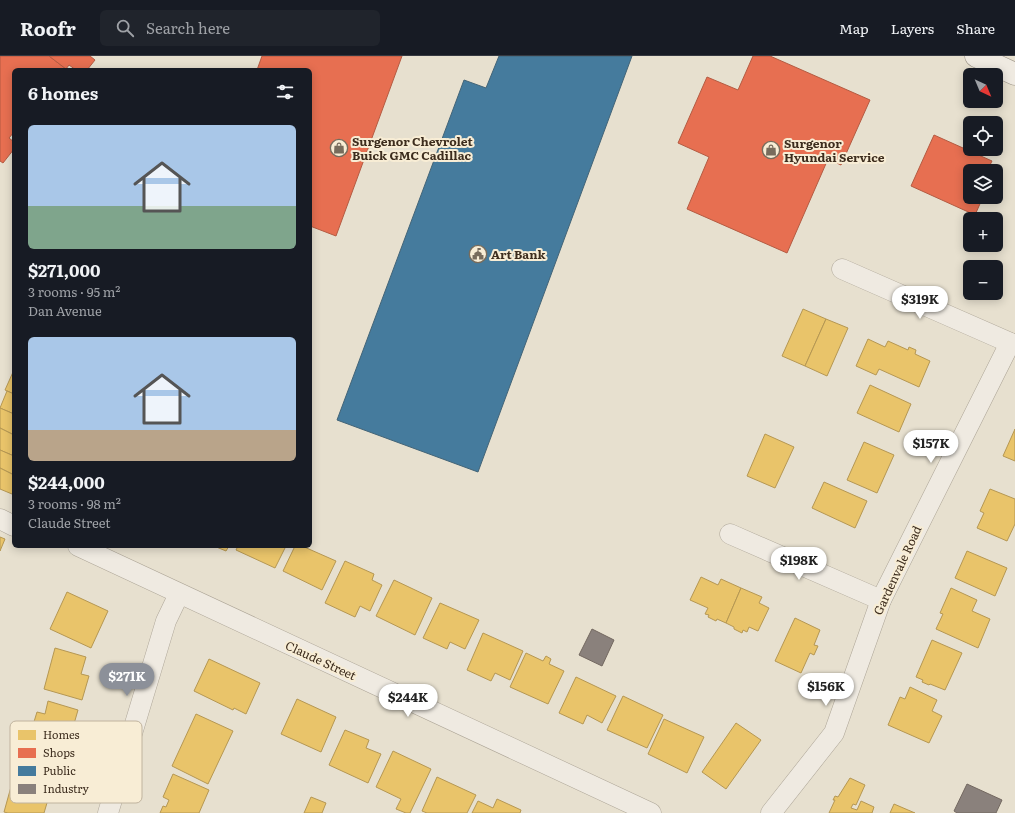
<!DOCTYPE html>
<meta charset="utf-8">
<style>
body{margin:0;font-family:Literata,serif;background:#20242c;color:#f1f3f6;height:100vh;display:flex;flex-direction:column;font-size:15px;white-space:nowrap}
*{box-sizing:border-box;margin:0}
p{font-size:13px;color:#9ea1a6}
.icon{flex:none;width:22px;height:22px;fill:none;stroke:currentColor;stroke-width:2;stroke-linecap:round;stroke-linejoin:round}
.map{position:relative;flex:1;overflow:hidden}
.sheet{position:absolute;left:12px;top:12px;width:300px;height:480px;display:flex;flex-direction:column;background:#171b24;border-radius:6px;box-shadow:0 2px 10px #0003}
.sheet>*{flex:none}
.needle{width:26px;rotate:136deg}
.fabs{position:absolute;left:963px;top:12px;display:grid;gap:8px}
.fabs a{display:grid;place-items:center;width:40px;height:40px;border-radius:6px;background:#171b24;box-shadow:0 2px 10px #0003;font-size:20px}
.price{position:absolute;translate:-50% -34px;padding:0 9px;border-radius:14px;background:#fff;color:#222;font-size:13px;line-height:26px;filter:drop-shadow(0 1px 2px #0008)}
.price::after{content:'';position:absolute;left:50%;top:24px;width:12px;height:9px;margin-left:-6px;background:inherit;clip-path:polygon(0 0,100% 0,50% 100%)}
.price.selected{background:#8c9099;color:#fff}
ul{padding:0;list-style:none}
li{display:grid;align-content:center;gap:8px;height:212px;padding:0 16px}
li span{display:grid;place-items:center;height:124px;border-radius:6px;color:#555}
li>.icon{margin-inline-start:auto}
span .icon{width:72px;height:72px;fill:#fffc;stroke-width:1}
li b{font-size:17px}
h2{display:flex;justify-content:space-between;align-items:center;height:48px;padding:0 16px;font-size:17px}
header{display:flex;align-items:center;gap:24px;box-sizing:border-box;height:56px;padding:0 20px;background:#171b24;border-bottom:1px solid #363941}
header strong{font-size:19px}
nav{display:flex;gap:22px;margin-inline-start:auto;font-size:14px}
.search{width:280px;height:36px;background:#20242c;display:flex;align-items:center;gap:10px;box-sizing:border-box;padding:0 14px;border-radius:6px;color:#9ea1a6;font-size:15px}
.map>svg:first-child{display:block}
.homes{fill:#e9c46a;stroke:#b59753}
.shops{fill:#e76f51;stroke:#b45b42}
.public{fill:#457b9d;stroke:#436477}
.industry{fill:#8a817c;stroke:#736860}
.lines{fill:none;stroke-linecap:round;stroke-linejoin:round}
.street-casing{stroke:#ada597;stroke-width:21}
.secondary-casing{stroke:#9c9488;stroke-width:23}
.street{stroke:#efeae1;stroke-width:20}
.secondary{stroke:#efeae1;stroke-width:22}
.labels{text-anchor:middle;dominant-baseline:central;stroke-width:4;stroke-linejoin:round;paint-order:stroke}
.poi-label{font-size:12px;font-weight:bold;fill:#3d2d1e;stroke:#f8edd5;text-anchor:start}
.street-label{font-size:12px;fill:#3d2d1e;stroke:#f8edd5}
.key{fill:#f8edd5;stroke:#c0b39e;stroke-width:1}
.key-label{font-size:11px;fill:#3d2d1e}
</style>
<header>
<strong>Roofr</strong>
<div class="search"><svg class="icon" aria-label="search" viewBox="0 0 24 24"><circle cx="10" cy="10" r="6"/><path d="M15 15l6 6"/></svg>Search here</div>
<nav><a>Map</a><a>Layers</a><a>Share</a></nav>
</header>
<div class="map">
<svg width="1015" height="757" viewBox="0 0 1015 757">
<rect width="100%" height="100%" fill="#e7e0cf"/>
<!-- homes -->
<g class="homes">
<polygon points="803,253 826,263 805,310 782,300"/>
<polygon points="826,263 848,272 827,320 805,310"/>
<polygon points="868,283 885,291 888,285 908,294 909,291 916,294 915,298 930,305 919,331 879,313 876,319 856,310"/>
<polygon points="13,316 14,316 14,338 5,334"/>
<polygon points="870,329 911,348 899,376 857,357"/>
<polygon points="7,335 14,338 14,358 0,352"/>
<polygon points="0,352 14,358 14,379 0,372"/>
<polygon points="0,372 14,379 14,400 0,394"/>
<polygon points="1015,373 1015,405 1003,400"/>
<polygon points="765,378 794,391 775,432 747,420"/>
<polygon points="864,386 894,399 877,437 847,424"/>
<polygon points="0,394 14,400 14,419 0,412"/>
<polygon points="0,412 14,419 14,435 12,438 0,433"/>
<polygon points="824,426 867,445 855,472 812,452"/>
<polygon points="990,433 1015,443 1015,468 1007,485 977,472 984,457 980,455"/>
<polygon points="0,481 5,483 0,495"/>
<polygon points="214,490 229,490 226,495"/>
<polygon points="238,490 286,490 275,512 236,494"/>
<polygon points="295,490 302,490 336,505 322,534 283,515"/>
<polygon points="967,495 1007,512 995,540 955,522"/>
<polygon points="345,505 374,518 372,524 382,529 370,555 360,550 355,561 325,547"/>
<polygon points="701,521 718,529 721,523 741,532 726,567 717,563 716,565 708,561 709,559 705,558 708,552 690,544"/>
<polygon points="394,524 432,542 415,579 376,560"/>
<polygon points="741,532 762,541 759,547 769,552 758,575 749,571 747,576 743,574 742,577 734,573 734,571 726,567"/>
<polygon points="951,532 977,544 972,555 990,563 978,592 936,573 943,558 940,557"/>
<polygon points="67,536 108,555 91,592 50,573"/>
<polygon points="440,547 479,564 465,593 450,586 447,593 423,582"/>
<polygon points="795,562 820,574 814,589 818,590 814,599 810,597 801,617 775,605"/>
<polygon points="483,577 523,595 510,624 495,617 491,625 467,614"/>
<polygon points="932,584 962,597 945,634 930,628 929,629 922,626 923,624 916,621"/>
<polygon points="55,592 86,601 81,618 89,620 82,644 44,633"/>
<polygon points="526,597 543,605 546,600 551,603 549,608 564,615 548,648 510,631"/>
<polygon points="209,603 260,627 246,658 234,652 233,654 194,635"/>
<polygon points="576,621 616,640 602,667 587,659 583,668 559,657"/>
<polygon points="910,631 937,644 932,655 942,660 929,687 888,669 900,641 905,643"/>
<polygon points="623,640 663,659 647,692 607,674"/>
<polygon points="297,643 336,661 321,696 281,678"/>
<polygon points="48,645 78,654 63,706 25,695 37,656 45,658"/>
<polygon points="196,658 233,675 208,728 172,710"/>
<polygon points="664,663 704,681 687,717 648,698"/>
<polygon points="736,667 761,684 726,733 702,716"/>
<polygon points="345,674 369,684 366,692 381,698 368,727 329,709"/>
<polygon points="393,695 431,713 410,757 406,757 396,753 401,743 376,731"/>
<polygon points="19,702 57,713 44,757 8,757 4,756"/>
<polygon points="173,718 209,734 199,757 160,757 163,750 166,751 169,744 163,741"/>
<polygon points="437,721 476,739 467,757 427,757 422,755"/>
<polygon points="850,722 865,729 856,749 853,748 851,752 857,754 861,745 874,751 872,757 829,757 835,744 833,744 835,740 838,741"/>
<polygon points="311,741 326,747 322,757 304,757"/>
<polygon points="497,743 521,754 520,757 472,757 478,745 493,752"/>
<polygon points="894,748 915,757 890,757"/>
</g>
<!-- shops -->
<g class="shops">
<polygon points="0,0 49,0 66,13 14,14 14,76 9,82 14,86 14,93 3,107 0,105"/>
<polygon points="49,0 90,0 95,4 87,14 76,14 69,9 66,13"/>
<polygon points="262,0 402,0 336,180 310,170 310,14 257,14"/>
<polygon points="753,0 770,0 870,44 841,109 828,103 787,197 687,153 709,101 678,87 707,21 738,34"/>
<polygon points="934,79 992,105 987,115 970,115 970,141 983,141 975,159 911,130"/>
</g>
<!-- public -->
<polygon class="public" points="499,0 632,0 478,416 337,364 464,24 486,32"/>
<!-- industry -->
<g class="industry">
<polygon points="592,573 614,584 602,610 579,599"/>
<polygon points="967,728 1002,744 996,757 957,757 954,755"/>
</g>
<g class="lines">
<defs>
<g id="street">
<polyline points="842,213 1015,289"/>
<polyline points="0,463 14,470"/>
<polyline points="730,478 881,544"/>
<polyline points="78,490 651,757"/>
<polyline points="108,757 166,565 179,538"/>
<polyline points="771,757 834,677 881,544 1010,287"/>
</g>
<polyline id="secondary" points="976,0 1015,18"/>
</defs>
<!-- street casing -->
<use href="#street" class="street-casing"/>
<!-- secondary casing -->
<use href="#secondary" class="secondary-casing"/>
<!-- street -->
<use href="#street" class="street"/>
<!-- secondary -->
<use href="#secondary" class="secondary"/>
</g>
<!-- icons -->
<defs>
<symbol id="shop-ring" viewBox="-11 -11 22 22"><circle r="9.5" fill="#f8edd5" stroke="#786c5c" stroke-width="1.5"/><path d="M-5-2.5h2.3a2.7 3.5 0 0 1 5.4 0H5L5.5 6h-11ZM-1.5-2.5h3a1.5 2.3 0 0 0-3 0Z" fill="#786c5c"/></symbol>
<symbol id="civic-ring" viewBox="-11 -11 22 22"><circle r="9.5" fill="#f8edd5" stroke="#786c5c" stroke-width="1.5"/><path d="M-.6-6.5H3V-4.5H.6V-3L4-1V1h2V6H-6V1h2V-1L-.6-3ZM-1.2 2.5V6h2.4V2.5Z" fill="#786c5c"/></symbol>
</defs>
<g fill-rule="evenodd">
<use href="#shop-ring" x="329" y="82" width="20" height="20"/>
<use href="#shop-ring" x="761" y="84" width="20" height="20"/>
<use href="#civic-ring" x="468" y="188" width="20" height="20"/>
</g>
<g class="labels">
<!-- poi labels -->
<g class="poi-label">
<text x="352" y="85">Surgenor Chevrolet<tspan x="352" dy="14">Buick GMC Cadillac</tspan></text>
<text x="784" y="87">Surgenor<tspan x="784" dy="14">Hyundai Service</tspan></text>
<text x="491" y="198">Art Bank</text>
</g>
<!-- street labels -->
<g class="street-label">
<text transform="translate(897 514) rotate(-65)">Gardenvale Road</text>
<text transform="translate(321 604) rotate(25)">Claude Street</text>
</g>
</g>
<!-- legend -->
<rect x="10" y="665" width="132" height="82" rx="6" class="key"/>
<rect x="18" y="674" width="18" height="10" fill="#e9c46a"/>
<rect x="18" y="692" width="18" height="10" fill="#e76f51"/>
<rect x="18" y="710" width="18" height="10" fill="#457b9d"/>
<rect x="18" y="728" width="18" height="10" fill="#8a817c"/>
<g class="key-label">
<text x="43" y="683">Homes</text>
<text x="43" y="701">Shops</text>
<text x="43" y="719">Public</text>
<text x="43" y="737">Industry</text>
</g>
</svg>
<div class="fabs">
<a><svg class="needle" viewBox="-14 -14 28 28"><path d="M0-13l5 13h-10z" fill="#e53935"/><path d="M0 13l5-13h-10z" fill="#9ea1a6"/></svg></a>
<a><svg class="icon" aria-label="locate" viewBox="0 0 24 24"><circle cx="12" cy="12" r="6"/><path d="M12 2v4M12 18v4M2 12h4M18 12h4"/></svg></a>
<a><svg class="icon" aria-label="layers" viewBox="0 0 24 24"><path d="M12 4l9 5-9 5-9-5zM3 14l9 5 9-5"/></svg></a>
<a>+</a>
<a>−</a>
</div>
<b class="price" style="left:920px;top:264px">$319K</b>
<b class="price" style="left:931px;top:408px">$157K</b>
<b class="price" style="left:799px;top:525px">$198K</b>
<b class="price selected" style="left:127px;top:641px">$271K</b>
<b class="price" style="left:826px;top:651px">$156K</b>
<b class="price" style="left:408px;top:662px">$244K</b>
<section class="sheet">
<h2>6 homes<svg class="icon" aria-label="filters" viewBox="0 0 24 24"><path d="M4 7h16M4 17h16"/><circle cx="9" cy="7" r="2"/><circle cx="15" cy="17" r="2"/></svg></h2>
<ul>
<li><span style="background:linear-gradient(#a9c7e8 65%,#7fa58c 0)"><svg class="icon" aria-label="home" viewBox="0 0 24 24"><path d="M3 11l9-7 9 7M6 9v11h12V9"/></svg></span><div><b>$271,000</b><p>3 rooms · 95 m²</p><p>Dan Avenue</p></div></li>
<li><span style="background:linear-gradient(#a9c7e8 75%,#b9a48a 0)"><svg class="icon" aria-label="home" viewBox="0 0 24 24"><path d="M3 11l9-7 9 7M6 9v11h12V9"/></svg></span><div><b>$244,000</b><p>3 rooms · 98 m²</p><p>Claude Street</p></div></li>
</ul>
</section>
</div>
